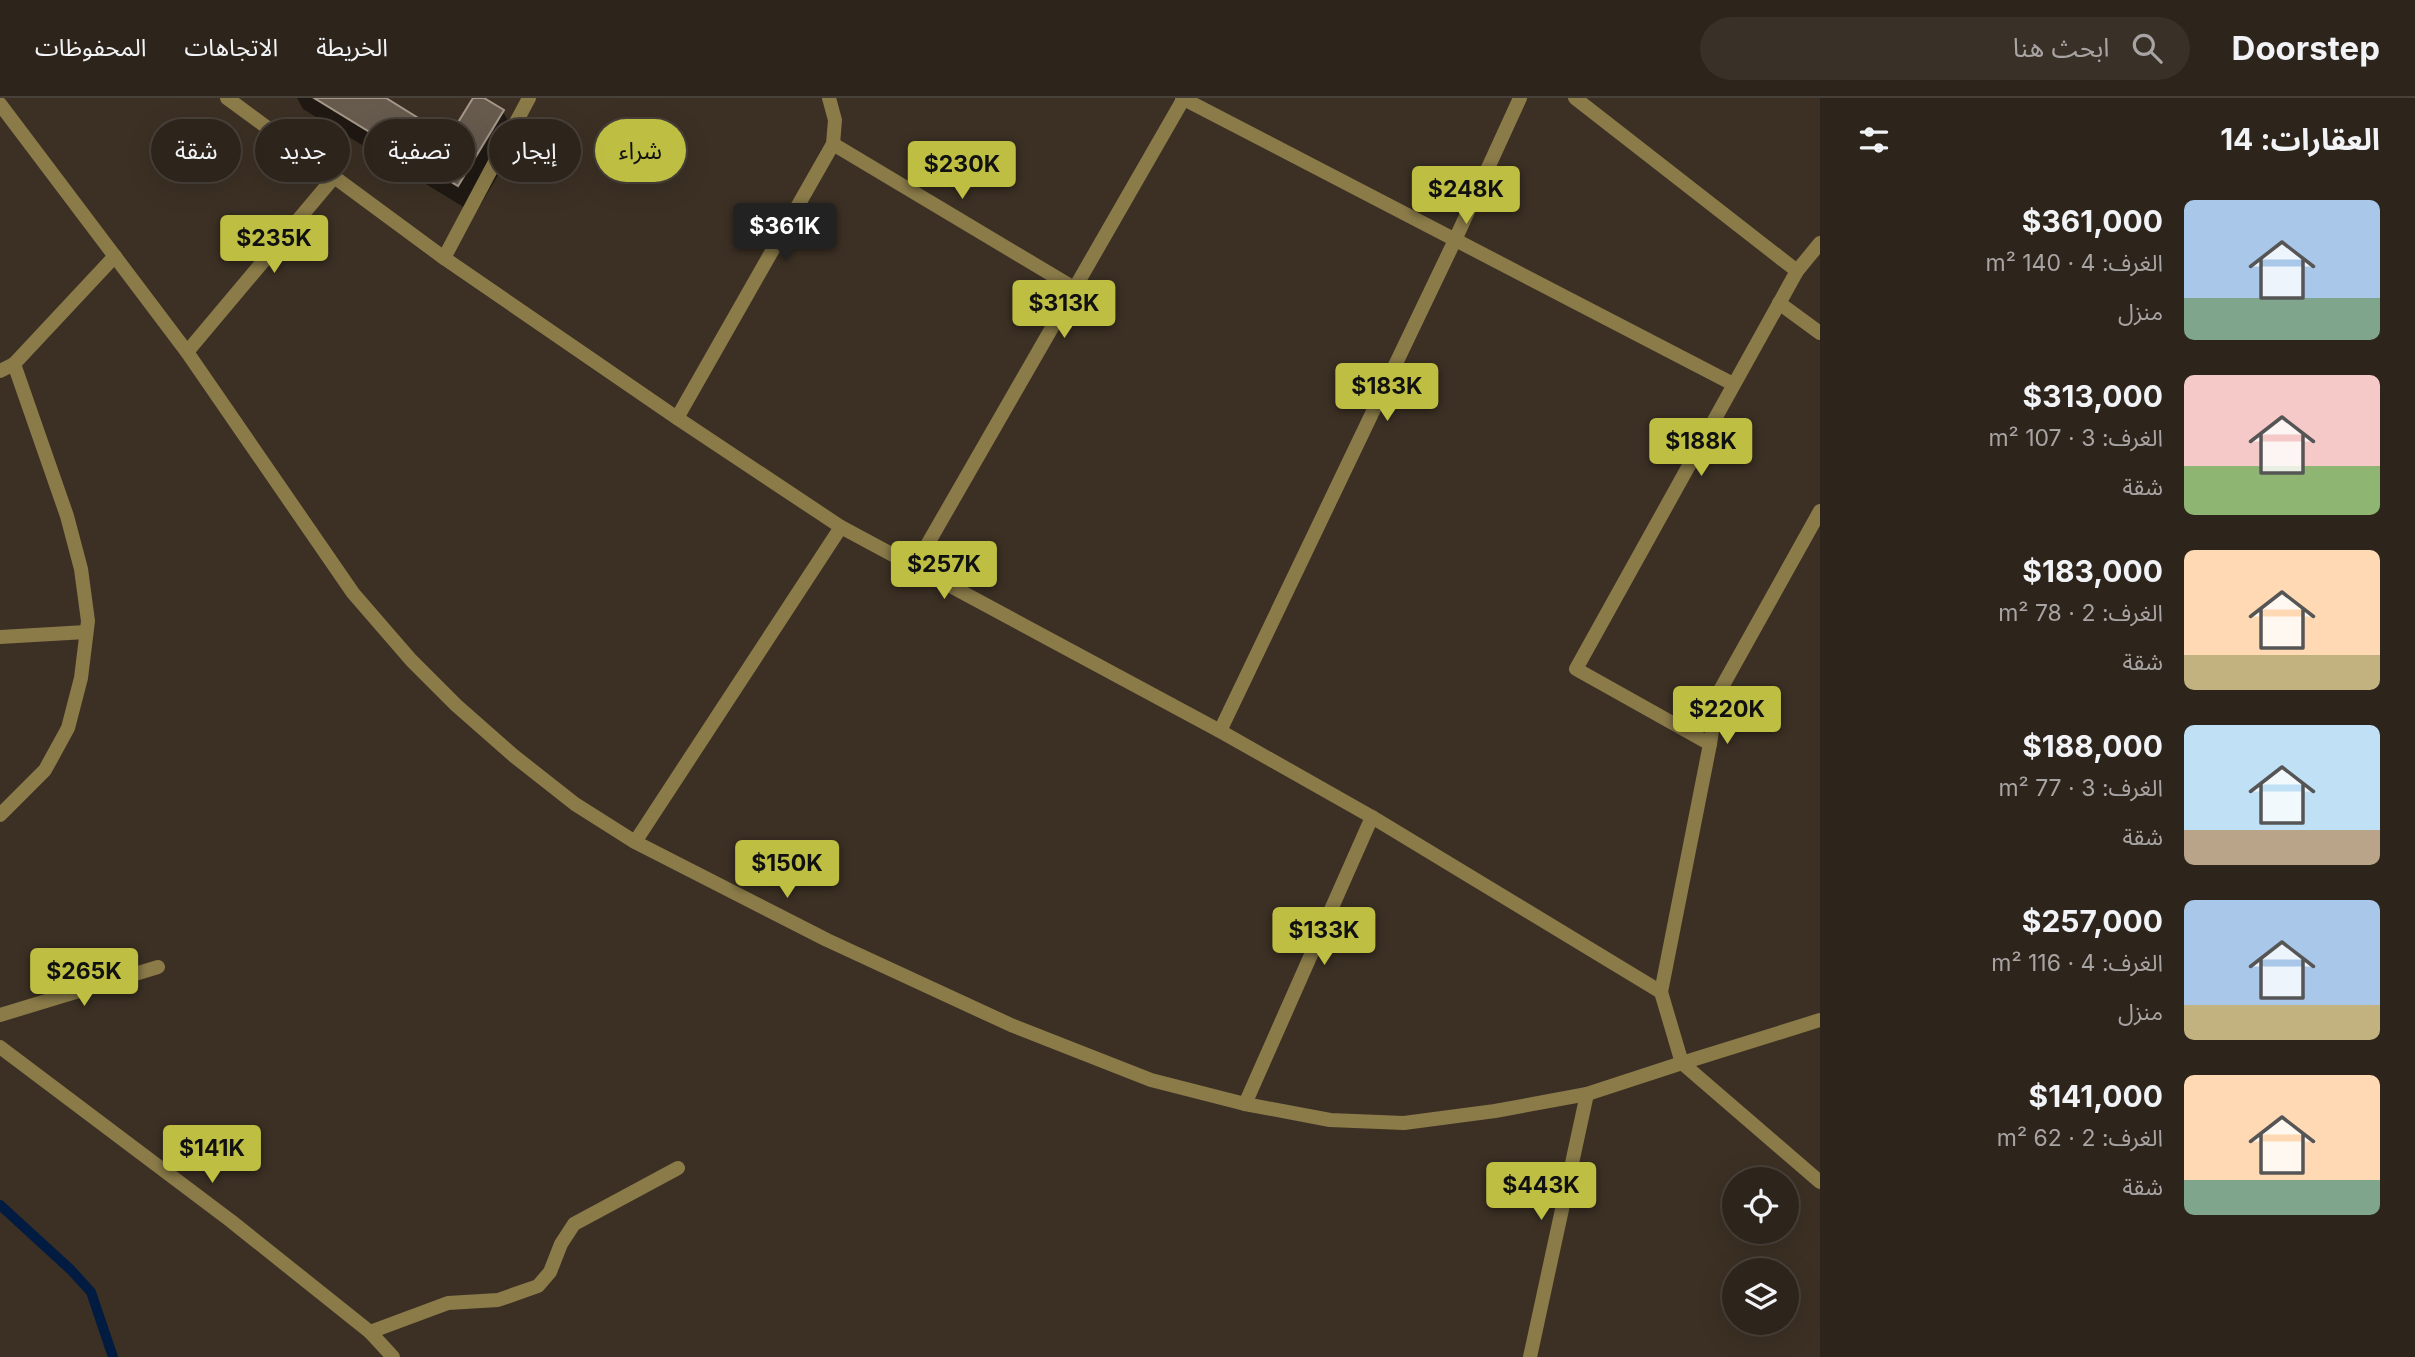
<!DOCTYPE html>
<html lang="ar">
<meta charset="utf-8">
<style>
body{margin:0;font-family:Inter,"Noto Sans Arabic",sans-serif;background:#393028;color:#f1f3f6;direction:rtl;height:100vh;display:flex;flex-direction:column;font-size:26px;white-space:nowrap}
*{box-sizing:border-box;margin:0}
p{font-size:23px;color:#a7a4a3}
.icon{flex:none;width:38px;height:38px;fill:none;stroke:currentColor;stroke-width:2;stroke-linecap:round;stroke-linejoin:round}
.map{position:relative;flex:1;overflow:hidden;direction:ltr}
.drawer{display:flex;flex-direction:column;background:#2d241b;width:595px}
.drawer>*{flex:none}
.top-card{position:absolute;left:21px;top:21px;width:665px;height:63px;direction:rtl;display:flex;gap:14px}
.tools{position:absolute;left:1722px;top:1069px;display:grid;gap:14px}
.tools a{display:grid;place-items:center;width:77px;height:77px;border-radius:50%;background:#2d241b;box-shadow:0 7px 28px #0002,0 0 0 2px #48413a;font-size:35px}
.price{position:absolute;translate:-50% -60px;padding:0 16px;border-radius:7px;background:#bebf42;color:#111;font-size:23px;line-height:46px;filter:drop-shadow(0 2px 4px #0008)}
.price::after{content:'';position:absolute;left:50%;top:42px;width:21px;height:16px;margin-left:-10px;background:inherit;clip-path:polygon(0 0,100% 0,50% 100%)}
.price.active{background:#222;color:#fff}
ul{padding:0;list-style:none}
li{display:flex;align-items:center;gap:21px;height:175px;padding:0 35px}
li span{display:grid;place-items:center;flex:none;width:196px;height:140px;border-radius:10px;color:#555}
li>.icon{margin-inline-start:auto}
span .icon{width:84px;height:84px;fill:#fffc;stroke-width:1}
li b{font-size:30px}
h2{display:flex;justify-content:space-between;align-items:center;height:84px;padding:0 35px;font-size:30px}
.tag{padding:0 24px;border-radius:32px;background:#2d241b;box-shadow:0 7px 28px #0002,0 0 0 2px #48413a;font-size:24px;line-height:63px}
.tag.active{background:#bebf42;color:#111}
header{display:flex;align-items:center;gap:42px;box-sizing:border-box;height:98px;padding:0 35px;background:#2d241b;border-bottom:2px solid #48413a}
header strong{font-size:33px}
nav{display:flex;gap:38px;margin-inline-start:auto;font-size:24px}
.search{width:490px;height:63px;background:#393028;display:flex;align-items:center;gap:18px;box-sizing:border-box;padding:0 24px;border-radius:38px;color:#a7a4a3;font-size:26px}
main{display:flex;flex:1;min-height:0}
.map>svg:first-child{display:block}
.shadow{fill:#0007}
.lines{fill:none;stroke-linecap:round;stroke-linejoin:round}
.stream{stroke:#021b40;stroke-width:10}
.building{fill:#675b4e;stroke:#a59889;stroke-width:2}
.minor{stroke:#8b7b49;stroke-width:14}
.tertiary{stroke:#8b7b49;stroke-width:14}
</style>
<header>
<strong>Doorstep</strong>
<div class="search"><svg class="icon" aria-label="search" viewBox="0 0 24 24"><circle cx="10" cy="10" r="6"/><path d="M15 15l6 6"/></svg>ابحث هنا</div>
<nav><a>الخريطة</a><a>الاتجاهات</a><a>المحفوظات</a></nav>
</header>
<main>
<section class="drawer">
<h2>العقارات: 14<svg class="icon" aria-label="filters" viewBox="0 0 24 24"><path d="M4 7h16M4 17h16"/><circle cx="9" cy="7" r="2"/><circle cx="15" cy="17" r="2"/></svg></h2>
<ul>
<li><span style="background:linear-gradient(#a9c7e8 70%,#7fa58c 0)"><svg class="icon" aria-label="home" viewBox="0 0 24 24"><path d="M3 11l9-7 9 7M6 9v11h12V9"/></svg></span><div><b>$361,000</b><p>الغرف: 4 · 140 m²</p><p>منزل</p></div></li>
<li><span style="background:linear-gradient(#f6c9c9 65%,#8fb573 0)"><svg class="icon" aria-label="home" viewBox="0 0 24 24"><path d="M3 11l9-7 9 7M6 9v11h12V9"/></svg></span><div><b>$313,000</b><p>الغرف: 3 · 107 m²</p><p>شقة</p></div></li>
<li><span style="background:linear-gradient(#ffd9b3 75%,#c2b280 0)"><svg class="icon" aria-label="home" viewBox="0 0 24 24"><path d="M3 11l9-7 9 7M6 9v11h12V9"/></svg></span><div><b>$183,000</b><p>الغرف: 2 · 78 m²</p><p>شقة</p></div></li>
<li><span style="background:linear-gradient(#bfe0f5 75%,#b9a48a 0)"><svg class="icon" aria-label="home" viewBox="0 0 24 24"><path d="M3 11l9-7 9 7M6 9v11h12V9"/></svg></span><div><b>$188,000</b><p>الغرف: 3 · 77 m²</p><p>شقة</p></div></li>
<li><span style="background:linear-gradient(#a9c7e8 75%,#c2b280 0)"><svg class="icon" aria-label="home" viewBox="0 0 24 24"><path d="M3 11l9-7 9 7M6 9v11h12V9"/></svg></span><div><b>$257,000</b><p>الغرف: 4 · 116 m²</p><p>منزل</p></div></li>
<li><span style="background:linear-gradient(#ffd9b3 75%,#7fa58c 0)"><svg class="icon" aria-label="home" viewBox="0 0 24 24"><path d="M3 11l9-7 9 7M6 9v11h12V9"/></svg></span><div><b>$141,000</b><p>الغرف: 2 · 62 m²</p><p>شقة</p></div></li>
</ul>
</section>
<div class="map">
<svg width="1820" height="1259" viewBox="0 0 1820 1259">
<rect width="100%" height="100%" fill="#3c3024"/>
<!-- shadow -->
<polygon class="shadow" points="297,0 383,0 450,41 475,0 480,0 503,14 519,42 475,116 303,11"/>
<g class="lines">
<!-- stream -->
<polyline class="stream" points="0,1107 71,1172 91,1194 113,1259"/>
</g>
<!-- building -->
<polygon class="building" points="314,0 386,0 449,39 473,0 484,0 504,12 458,88"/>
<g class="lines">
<!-- minor -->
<g class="minor">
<polyline points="227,0 444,160 677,320 841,429 1220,633 1372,719 1661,894 1682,965"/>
<polyline points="1182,0 1733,286"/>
<polyline points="1575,0 1797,173"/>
<polyline points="833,46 1074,190"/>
<polyline points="444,160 529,0"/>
<polyline points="1779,205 1820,235"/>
<polyline points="187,254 335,78"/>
<polyline points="0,273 14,266"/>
<polyline points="677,320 833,46 835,22 829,0"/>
<polyline points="915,468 1184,0"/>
<polyline points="0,539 86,534"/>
<polyline points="1220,633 1455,142 1520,0"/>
<polyline points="1710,646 1576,571 1797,173 1820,145"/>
<polyline points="0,717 45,672 68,630 81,580 88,523 81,471 67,418 14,266 115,158"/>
<polyline points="635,744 841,429"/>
<polyline points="1661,894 1710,646 1718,596 1820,413"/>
<polyline points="0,917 158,869"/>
<polyline points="0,949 231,1123 370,1234 393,1259"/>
<polyline points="1245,1006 1372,719"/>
<polyline points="370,1234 448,1205 498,1202 538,1188 550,1174 561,1146 574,1126 678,1070"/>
<polyline points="1530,1259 1587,996"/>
</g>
<!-- tertiary -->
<g class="tertiary">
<polyline points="0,6 187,254 353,495 411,562 456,607 514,658 575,706 635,744 827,842 1011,927 1151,982 1245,1006 1330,1022 1404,1025 1495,1013 1587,996 1682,965 1820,1084"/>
<polyline points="1682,965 1820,922"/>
</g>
</g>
</svg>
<div class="tools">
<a><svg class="icon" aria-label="locate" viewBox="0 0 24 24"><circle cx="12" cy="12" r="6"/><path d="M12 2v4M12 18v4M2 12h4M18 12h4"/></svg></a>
<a><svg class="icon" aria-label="layers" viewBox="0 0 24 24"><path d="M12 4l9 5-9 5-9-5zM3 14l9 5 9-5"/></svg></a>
</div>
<b class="price" style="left:962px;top:103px">$230K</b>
<b class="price" style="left:1466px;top:128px">$248K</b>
<b class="price active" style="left:785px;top:165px">$361K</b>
<b class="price" style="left:274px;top:177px">$235K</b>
<b class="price" style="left:1064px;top:242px">$313K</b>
<b class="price" style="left:1387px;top:325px">$183K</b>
<b class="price" style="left:1701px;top:380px">$188K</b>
<b class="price" style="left:944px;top:503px">$257K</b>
<b class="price" style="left:1727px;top:648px">$220K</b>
<b class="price" style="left:787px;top:802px">$150K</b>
<b class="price" style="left:1324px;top:869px">$133K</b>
<b class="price" style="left:84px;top:910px">$265K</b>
<b class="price" style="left:212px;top:1087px">$141K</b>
<b class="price" style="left:1541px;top:1124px">$443K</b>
<div class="top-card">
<a class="tag active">شراء</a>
<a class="tag">إيجار</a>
<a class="tag">تصفية</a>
<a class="tag">جديد</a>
<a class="tag">شقة</a>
</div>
</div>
</main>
